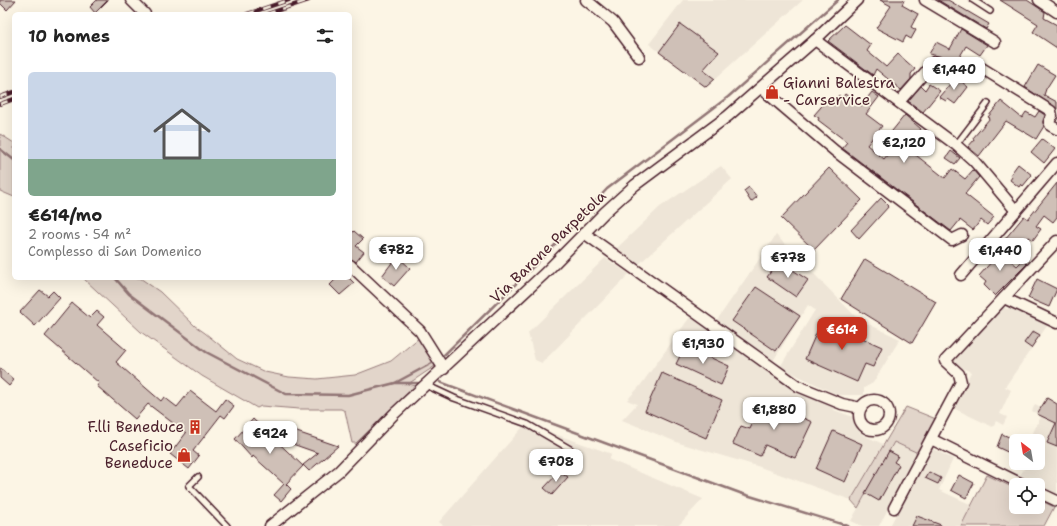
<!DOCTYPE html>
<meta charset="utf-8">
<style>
body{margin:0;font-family:"Shantell Sans",sans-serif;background:#f6f6f6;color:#222;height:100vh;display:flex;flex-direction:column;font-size:15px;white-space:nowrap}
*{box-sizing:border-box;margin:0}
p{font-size:13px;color:#767676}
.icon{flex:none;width:22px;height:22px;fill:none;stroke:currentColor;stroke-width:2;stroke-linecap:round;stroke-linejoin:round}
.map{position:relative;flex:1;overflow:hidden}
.details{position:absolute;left:12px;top:12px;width:340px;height:268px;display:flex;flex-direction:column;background:#fff;border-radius:6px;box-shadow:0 4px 16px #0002}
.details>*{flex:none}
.needle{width:26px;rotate:329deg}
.controls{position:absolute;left:1009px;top:434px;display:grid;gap:8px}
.controls a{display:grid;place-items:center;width:36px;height:36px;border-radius:6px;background:#fff;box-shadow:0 4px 16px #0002;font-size:20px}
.price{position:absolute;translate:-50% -34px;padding:0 9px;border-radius:8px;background:#fff;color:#222;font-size:13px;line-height:26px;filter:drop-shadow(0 1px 2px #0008)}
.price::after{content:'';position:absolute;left:50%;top:24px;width:12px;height:9px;margin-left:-6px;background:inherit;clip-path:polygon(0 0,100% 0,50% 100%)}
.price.on{background:#c8321e;color:#fff}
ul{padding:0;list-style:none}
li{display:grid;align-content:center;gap:8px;height:212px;padding:0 16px}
li span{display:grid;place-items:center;height:124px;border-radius:6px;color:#555}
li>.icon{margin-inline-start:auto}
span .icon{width:72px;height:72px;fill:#fffc;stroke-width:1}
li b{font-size:17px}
h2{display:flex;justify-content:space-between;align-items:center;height:48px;padding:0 16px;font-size:17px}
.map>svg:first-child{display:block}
.built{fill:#eee5d7}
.green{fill:#e2d5ca;stroke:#967a7a}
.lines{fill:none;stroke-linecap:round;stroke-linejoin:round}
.stream{stroke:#917474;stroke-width:2.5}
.building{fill:#cfc0b7;stroke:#4a1f2b}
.lane-casing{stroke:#4a1f2b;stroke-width:8}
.street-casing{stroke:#4a1f2b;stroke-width:13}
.lane{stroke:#fcf5e5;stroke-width:5}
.street{stroke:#fcf5e5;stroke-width:10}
.rail-casing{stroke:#4a1f2b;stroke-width:4}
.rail{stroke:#fcf5e5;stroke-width:2.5;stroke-dasharray:8;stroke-linecap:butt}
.labels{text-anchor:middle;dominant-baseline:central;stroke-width:3.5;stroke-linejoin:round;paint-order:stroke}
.poi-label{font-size:15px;fill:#4a1f2b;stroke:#fcf5e5;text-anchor:end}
.street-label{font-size:15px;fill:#4a1f2b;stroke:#fcf5e5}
</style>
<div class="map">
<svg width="1057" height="526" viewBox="0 0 1057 526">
<rect width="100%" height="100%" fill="#fcf5e5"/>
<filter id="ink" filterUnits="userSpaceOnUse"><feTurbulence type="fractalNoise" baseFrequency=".025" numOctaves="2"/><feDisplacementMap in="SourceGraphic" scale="8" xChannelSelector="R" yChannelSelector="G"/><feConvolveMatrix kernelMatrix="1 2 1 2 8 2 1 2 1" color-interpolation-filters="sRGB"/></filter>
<g filter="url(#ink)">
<!-- built -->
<g class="built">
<polygon points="683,0 803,0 706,87 649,44"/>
<polygon points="721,166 732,179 639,264 617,248 660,207"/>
<polygon points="776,235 858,319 900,339 873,383 864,388 864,395 838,395 780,367 815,310 808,305 773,361 717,320"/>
<polygon points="605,258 629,274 542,363 535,360 528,333"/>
<polygon points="1010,306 1049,323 1005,387 1011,390 1000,414 1007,417 1003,425 996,421 993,427 953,408 971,372 956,365 955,361 957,355 1001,307 1008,309"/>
<polygon points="690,317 792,389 835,407 834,410 853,417 857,429 863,435 883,444 851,500 757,466 679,443 622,420 637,404 627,400 640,386"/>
<polygon points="1047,398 1057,404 1057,496 1019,477 1028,463 1038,463 1038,441 1030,439 1041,416 1032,411 1035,404 1041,407"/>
<polygon points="529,420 552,433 612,454 608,459 703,499 678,526 444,526 439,522"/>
<polygon points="894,442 918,453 879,526 862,526 851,521"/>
<polygon points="931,448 953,459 939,490 972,505 961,526 890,526"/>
</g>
<!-- green -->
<g class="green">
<polygon points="0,134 14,143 14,197 0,191"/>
<polygon points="83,278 140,278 160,292 195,326 205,333 237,359 265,372 289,377 317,379 355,375 391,361 420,337 435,366 408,384 415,386 356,443 352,443 345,411 341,409 299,409 261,406 257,408 202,376 141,332"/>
<polygon points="906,407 936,419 918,453 894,442 858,508 851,500"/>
<polygon points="987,475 1016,489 1016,507 1038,507 1038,499 1054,507 1044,526 961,526"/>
</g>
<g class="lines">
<!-- stream -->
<g class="stream">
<polyline points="0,149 14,160"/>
<polyline points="115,278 129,294 206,352 286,394 348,395 395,383 434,362"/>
<polyline points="441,358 553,247 607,189 728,97 838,0"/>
<polyline points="440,382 740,493 848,526"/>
<polyline points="396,383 418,383"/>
</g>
</g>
<!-- building -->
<g class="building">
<polygon points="0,0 16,0 7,10 0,3"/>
<polygon points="97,0 108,0 95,13 90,7"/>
<polygon points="880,0 904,0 902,5 918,14 911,27 916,30 911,39 906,36 903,42 876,28 891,6"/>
<polygon points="938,0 948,0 989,24 986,29"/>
<polygon points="1000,0 1027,0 1045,12 1044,18 1057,25 1057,48 1033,32 1038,24"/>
<polygon points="680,24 719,52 703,70 715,79 706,87 659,52"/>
<polygon points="845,25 871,45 867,51 886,67 898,54 915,69 911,74 911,79 901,90 876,69 873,75 828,41"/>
<polygon points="961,29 987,45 980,55 966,46 956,63 943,57 929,54 936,42 950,49"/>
<polygon points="1038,65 1055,75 1046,89 1044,95 1057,102 1057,109 1025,87"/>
<polygon points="956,77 968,87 955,104 948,99 946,101 939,97"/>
<polygon points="929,84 940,91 923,112 908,101 921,86 925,90"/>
<polygon points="872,92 879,97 866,114 882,126 867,145 884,159 897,143 888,136 905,115 921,129 907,148 945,178 952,169 965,179 973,170 979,177 965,194 994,217 987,225 981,220 973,230 960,220 951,231 842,148 847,142 818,120 819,118 814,115 827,100 832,104 839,95 842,98 845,94 861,106"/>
<polygon points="1001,101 1022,118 1026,112 1035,117 1039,111 1045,115 1043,122 1044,126 1036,139 1006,121 979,156 968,147 974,140 973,138 990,118 988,117"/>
<polygon points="1042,139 1055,149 1044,163 1031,152"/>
<polygon points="951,151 960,158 955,164 946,158"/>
<polygon points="1018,164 1032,175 1023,186 1021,184 1019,187 1010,180 1012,177 1010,175"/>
<polygon points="829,168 862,200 814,250 781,218"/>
<polygon points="1057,183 1057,217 1053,222 1044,215 1036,226 1041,229 1033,240 1029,237 1019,250 1005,239 1024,216 1028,219"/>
<polygon points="749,187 757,197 751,202 744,191"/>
<polygon points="881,198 889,206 859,239 851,230"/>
<polygon points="354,231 363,239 356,246 364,252 356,262 350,259 350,235"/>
<polygon points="995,247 1017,266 1023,260 1027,264 995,296 984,285 986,282 979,276 993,260 988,256"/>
<polygon points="397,256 410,268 394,286 382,276"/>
<polygon points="865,259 936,302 912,343 841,299"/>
<polygon points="779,261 808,280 796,297 767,277"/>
<polygon points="337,278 349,278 354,283 340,295 330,285"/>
<polygon points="1037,279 1057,289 1049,307 1028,298"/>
<polygon points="756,287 800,316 776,351 732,321"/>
<polygon points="40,290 48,296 53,291 60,298 35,326 20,312"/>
<polygon points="72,303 90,318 97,311 104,317 97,325 126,350 116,362 161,401 164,397 177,407 190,391 216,411 225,399 234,406 225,418 221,415 193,451 199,456 189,469 170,454 186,433 148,404 135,419 97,386 99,383 45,336"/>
<polygon points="822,320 882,347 873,367 865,364 857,382 805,359"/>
<polygon points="1033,331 1040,335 1031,348 1024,343"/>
<polygon points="685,346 729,366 721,385 676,364"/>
<polygon points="0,368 14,380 9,386 0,378"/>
<polygon points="662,373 722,400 706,438 645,411"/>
<polygon points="1047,398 1057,404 1057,447 1047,443 1056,423 1037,414"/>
<polygon points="763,400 812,422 795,458 765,445 760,456 733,444 741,426 750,429"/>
<polygon points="253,419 303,466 286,484 291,489 281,501 274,495 284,484 253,456 252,458 235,439"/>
<polygon points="288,429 338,446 309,471 303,465 318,453 284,441"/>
<polygon points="833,431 862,444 845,482 816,469"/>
<polygon points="1002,434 1016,440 1016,456 997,447"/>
<polygon points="889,451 898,456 894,462 899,465 879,501 865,493"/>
<polygon points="560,471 568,477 552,495 544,488"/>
<polygon points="929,472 941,478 938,484 925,478"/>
<polygon points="959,475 974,483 966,498 951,490"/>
<polygon points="917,516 941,525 941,526 912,526"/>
</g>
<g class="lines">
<defs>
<g id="lane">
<polyline points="973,0 990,11"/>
<polyline points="956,145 988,103"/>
<polyline points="426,385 454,398 527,424 570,449"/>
<polyline points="198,477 189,486 227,526"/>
</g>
<g id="street">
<polyline points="131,0 145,14"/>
<polyline points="586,0 613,22 639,57"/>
<polyline points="925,0 995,42"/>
<polyline points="1039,0 1057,12"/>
<polyline points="815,40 956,145 974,161 1016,211"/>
<polyline points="761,88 835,151 952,240 962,235"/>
<path d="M899,102l35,-40c20,0 25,20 46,5l71,44 1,5 -3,6 2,4 6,3"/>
<polyline points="584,233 798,386 842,404 861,408"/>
<polyline points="350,265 420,331 444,369"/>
<polyline points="961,275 1057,163"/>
<polyline points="1004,298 1057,323"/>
<circle cx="874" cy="415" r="15"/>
<polyline points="931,439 1024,485"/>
<polyline points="1038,492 1057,501"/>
<polyline points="894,508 961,382 959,374 945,361 1057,241"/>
<polyline points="270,526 339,471 394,414 544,274 605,212 635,185 728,116 815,40 857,0"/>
</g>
</defs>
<!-- lane casing -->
<use href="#lane" class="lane-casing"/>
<!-- street casing -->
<use href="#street" class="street-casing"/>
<!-- lane -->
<use href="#lane" class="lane"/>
<!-- street -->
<use href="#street" class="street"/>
<defs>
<g id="rail">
<polyline points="247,14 289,0"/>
<polyline points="267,14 309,0"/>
<polyline points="0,97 14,92"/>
<polyline points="0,104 14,99"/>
</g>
</defs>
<!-- rail casing -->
<use href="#rail" class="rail-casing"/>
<!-- rail -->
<use href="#rail" class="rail"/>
</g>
</g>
<!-- icons -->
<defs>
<symbol id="shop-bare" viewBox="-9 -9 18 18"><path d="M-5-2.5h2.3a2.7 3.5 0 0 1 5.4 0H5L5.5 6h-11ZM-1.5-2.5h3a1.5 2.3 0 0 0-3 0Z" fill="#c8321e" stroke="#fcf5e5" stroke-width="2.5" paint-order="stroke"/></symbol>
<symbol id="building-bare" viewBox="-9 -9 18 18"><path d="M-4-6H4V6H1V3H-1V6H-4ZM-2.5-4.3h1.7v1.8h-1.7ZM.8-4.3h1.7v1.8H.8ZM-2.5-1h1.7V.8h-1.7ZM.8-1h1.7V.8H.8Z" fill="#c8321e" stroke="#fcf5e5" stroke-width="2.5" paint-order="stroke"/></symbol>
</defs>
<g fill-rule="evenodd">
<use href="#shop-bare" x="762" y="82" width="20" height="20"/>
<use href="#building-bare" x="185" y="417" width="20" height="20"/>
<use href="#shop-bare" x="174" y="445" width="20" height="20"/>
</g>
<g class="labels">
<!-- poi labels -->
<g class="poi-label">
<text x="783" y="83" text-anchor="start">Gianni Balestra<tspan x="783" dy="17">- Carservice</tspan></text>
<text x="184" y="427">F.lli Beneduce</text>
<text x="173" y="446">Caseficio<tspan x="173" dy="17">Beneduce</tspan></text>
</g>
<!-- street labels -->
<g class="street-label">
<text transform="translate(548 247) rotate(-44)">Via Barone Parpetola</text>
</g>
</g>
</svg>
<div class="controls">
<a><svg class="needle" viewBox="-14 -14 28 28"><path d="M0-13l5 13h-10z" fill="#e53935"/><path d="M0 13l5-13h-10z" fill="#767676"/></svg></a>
<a><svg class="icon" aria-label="locate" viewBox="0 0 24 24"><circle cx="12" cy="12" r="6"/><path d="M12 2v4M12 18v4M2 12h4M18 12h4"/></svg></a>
</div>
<b class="price" style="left:954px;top:91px">€1,440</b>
<b class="price" style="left:904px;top:164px">€2,120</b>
<b class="price" style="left:396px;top:271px">€782</b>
<b class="price" style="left:1000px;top:272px">€1,440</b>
<b class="price" style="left:788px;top:279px">€778</b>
<b class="price on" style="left:842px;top:351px">€614</b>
<b class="price" style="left:703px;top:365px">€1,930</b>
<b class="price" style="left:774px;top:431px">€1,880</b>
<b class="price" style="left:270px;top:455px">€924</b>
<b class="price" style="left:556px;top:483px">€708</b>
<section class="details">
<h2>10 homes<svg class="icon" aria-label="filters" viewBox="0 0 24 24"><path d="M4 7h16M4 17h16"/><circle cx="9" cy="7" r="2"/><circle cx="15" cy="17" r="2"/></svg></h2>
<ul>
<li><span style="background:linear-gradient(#c9d6e8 70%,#7fa58c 0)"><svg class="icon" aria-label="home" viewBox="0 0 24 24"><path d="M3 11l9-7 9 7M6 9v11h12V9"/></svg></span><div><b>€614/mo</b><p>2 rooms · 54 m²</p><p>Complesso di San Domenico</p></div></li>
</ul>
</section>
</div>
